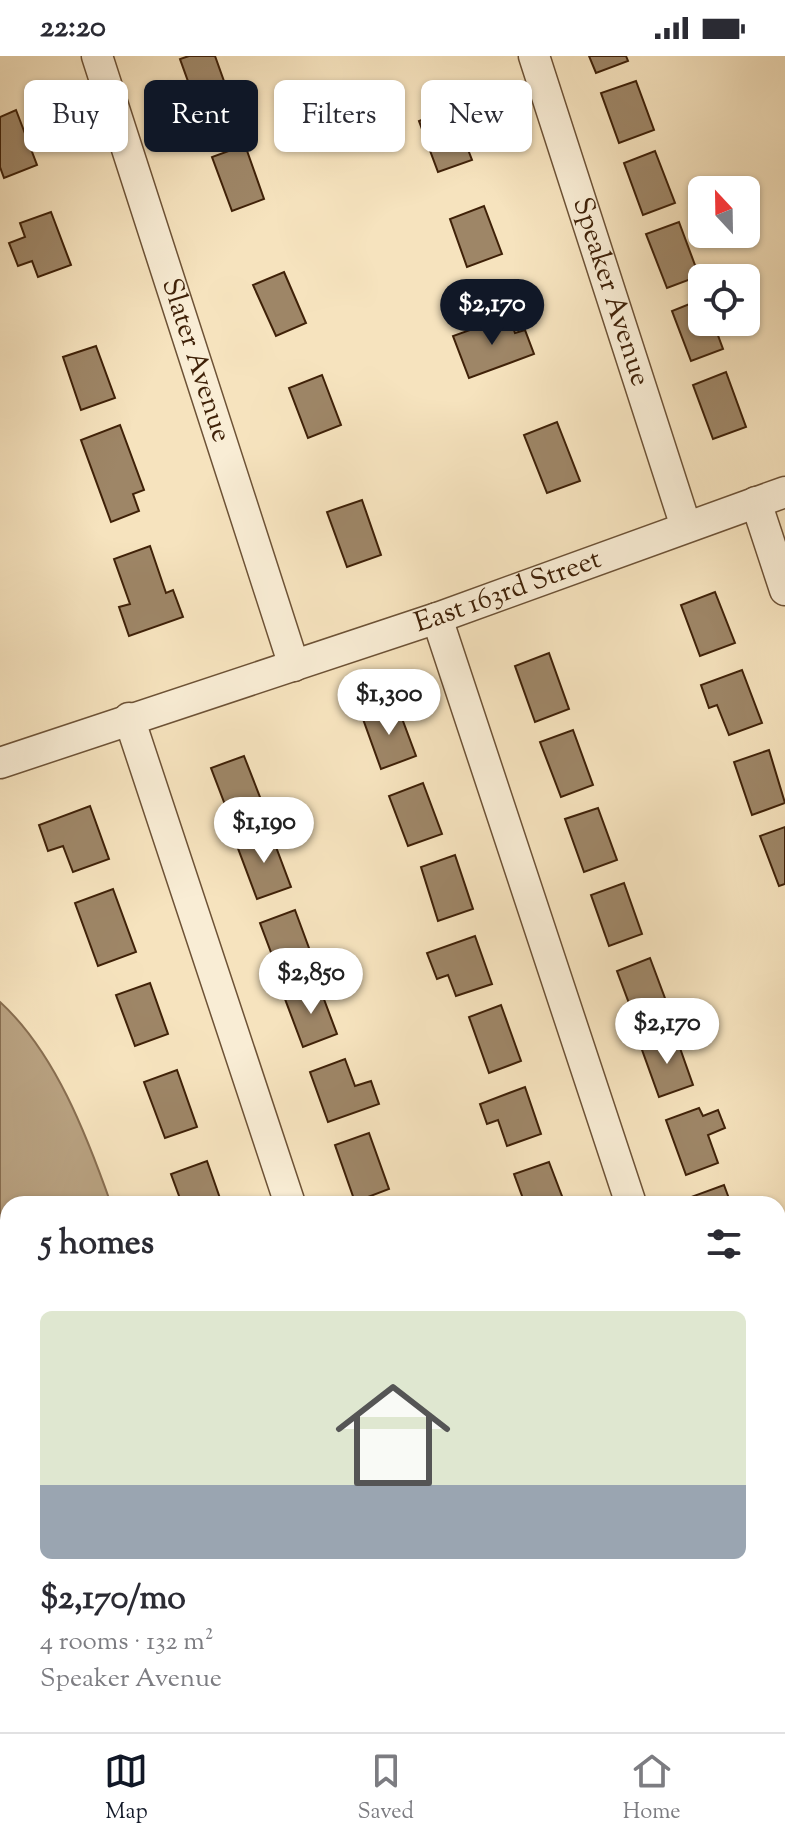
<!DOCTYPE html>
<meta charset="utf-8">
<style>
body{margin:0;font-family:"Sorts Mill Goudy",serif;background:#f2f2f3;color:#2b2b33;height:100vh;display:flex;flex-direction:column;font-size:30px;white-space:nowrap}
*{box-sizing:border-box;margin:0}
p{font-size:26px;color:#7c7c81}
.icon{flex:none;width:44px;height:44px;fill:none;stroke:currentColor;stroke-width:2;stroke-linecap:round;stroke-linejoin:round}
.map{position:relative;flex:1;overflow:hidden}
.side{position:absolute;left:0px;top:1140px;width:786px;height:536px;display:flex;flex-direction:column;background:#fff;border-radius:24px 24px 0 0;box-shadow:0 2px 6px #0004}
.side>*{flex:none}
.guide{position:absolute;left:24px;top:24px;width:738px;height:72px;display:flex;gap:16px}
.needle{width:52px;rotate:338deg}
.fabs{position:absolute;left:688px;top:120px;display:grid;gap:16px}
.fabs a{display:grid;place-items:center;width:72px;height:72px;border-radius:12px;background:#fff;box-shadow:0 2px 6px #0004;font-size:40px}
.price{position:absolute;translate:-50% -68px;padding:0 18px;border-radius:28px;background:#fff;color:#222;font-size:26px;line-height:52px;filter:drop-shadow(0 2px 4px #0008)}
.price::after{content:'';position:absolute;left:50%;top:48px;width:24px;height:18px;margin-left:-12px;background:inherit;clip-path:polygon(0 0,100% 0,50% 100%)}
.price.active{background:#111827;color:#fff}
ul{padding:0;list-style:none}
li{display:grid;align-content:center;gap:16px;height:424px;padding:0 40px}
li span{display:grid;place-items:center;height:248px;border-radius:12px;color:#555}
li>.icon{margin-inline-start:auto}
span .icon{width:144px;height:144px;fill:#fffc;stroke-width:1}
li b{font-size:34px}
h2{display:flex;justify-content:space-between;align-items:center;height:96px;padding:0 40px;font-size:34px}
.pill{padding:0 28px;border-radius:12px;background:#fff;box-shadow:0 2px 6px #0004;font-size:28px;line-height:72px}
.pill.active{background:#111827;color:#fff}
.status{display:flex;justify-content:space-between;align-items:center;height:56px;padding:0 40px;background:#fff;direction:ltr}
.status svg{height:22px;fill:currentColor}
.tab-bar{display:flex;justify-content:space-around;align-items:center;height:112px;border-top:2px solid #e1e1e2;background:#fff;font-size:22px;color:#7c7c81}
.tab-bar a{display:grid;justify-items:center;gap:4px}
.tab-bar .active{color:#111827}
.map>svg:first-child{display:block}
.water{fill:#b8a180;stroke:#886e50;stroke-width:2}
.building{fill:#9e8667;stroke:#3f2108;stroke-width:2}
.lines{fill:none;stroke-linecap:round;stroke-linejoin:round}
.minor-casing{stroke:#6d5236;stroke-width:33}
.minor{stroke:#f9edd5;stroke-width:30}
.labels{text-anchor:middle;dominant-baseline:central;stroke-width:7;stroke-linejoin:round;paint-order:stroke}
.street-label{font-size:28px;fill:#3f2108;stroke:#f9edd5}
</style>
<div class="status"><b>22:20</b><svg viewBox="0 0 49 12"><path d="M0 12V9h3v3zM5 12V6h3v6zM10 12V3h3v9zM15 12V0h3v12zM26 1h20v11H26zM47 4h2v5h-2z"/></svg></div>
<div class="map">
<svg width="785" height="1676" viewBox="0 0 785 1676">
<rect width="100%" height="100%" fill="#f6e3be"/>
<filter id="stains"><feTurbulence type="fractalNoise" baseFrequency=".0025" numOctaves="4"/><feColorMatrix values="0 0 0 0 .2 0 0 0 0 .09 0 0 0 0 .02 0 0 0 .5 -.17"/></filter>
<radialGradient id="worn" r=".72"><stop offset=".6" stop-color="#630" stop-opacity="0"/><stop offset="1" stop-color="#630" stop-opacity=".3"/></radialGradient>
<!-- water -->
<path class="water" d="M0,946c55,50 87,134 111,202h-103v210l-8,-6z"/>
<!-- building -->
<g class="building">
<polygon points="189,0 215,0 230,42 198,53 180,3"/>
<polygon points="589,0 626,0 628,5 596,17"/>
<polygon points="636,25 654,74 619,87 601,37"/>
<polygon points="452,52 472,104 438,116 419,65"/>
<polygon points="16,54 37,109 4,122 0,111 0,61"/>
<polygon points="245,89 264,143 232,155 212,101"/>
<polygon points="655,95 675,147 643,159 624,107"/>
<polygon points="484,150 502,198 467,211 450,163"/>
<polygon points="51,156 71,209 38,221 32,205 18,210 9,187 25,181 20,167"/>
<polygon points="679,166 699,220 667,232 646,178"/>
<polygon points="284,216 306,267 276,280 253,229"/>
<polygon points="702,243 702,266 713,266 723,293 691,305 672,255"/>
<polygon points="509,260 515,277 525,274 534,298 469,322 453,280"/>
<polygon points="96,290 115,342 81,354 63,301"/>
<polygon points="726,316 746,371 713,383 693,329"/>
<polygon points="322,319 341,369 308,382 289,332"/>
<polygon points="557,366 580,425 547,437 524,379"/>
<polygon points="120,369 144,434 133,438 139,455 111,466 81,384"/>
<polygon points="362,444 381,499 347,511 327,456"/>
<polygon points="150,490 166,537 173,534 183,561 129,580 119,551 130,548 114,503"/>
<polygon points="715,536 735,587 700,600 681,549"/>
<polygon points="549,597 569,653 535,666 515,610"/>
<polygon points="742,614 762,667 729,679 717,649 709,652 701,629"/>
<polygon points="397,649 416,700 381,713 363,663"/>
<polygon points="573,674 593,729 561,741 540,686"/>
<polygon points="769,694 785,747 752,759 734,706"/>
<polygon points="244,700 265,754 232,767 211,712"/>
<polygon points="423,727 442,778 408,790 389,740"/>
<polygon points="90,750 109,803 73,816 63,790 48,795 39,769"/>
<polygon points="598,752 617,804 584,816 565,763"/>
<polygon points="785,771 785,828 779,830 760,780"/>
<polygon points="270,775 291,831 257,843 236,787"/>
<polygon points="455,799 473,853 438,865 421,811"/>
<polygon points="624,827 642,878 609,890 591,839"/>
<polygon points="113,833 136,896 98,910 75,847"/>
<polygon points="295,854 313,903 278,915 260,867"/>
<polygon points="475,880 492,928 456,940 448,919 437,923 427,897"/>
<polygon points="650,902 669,953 636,966 617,915"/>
<polygon points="150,927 168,978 135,990 116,939"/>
<polygon points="319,930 337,978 303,991 285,943"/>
<polygon points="501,949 521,1005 489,1017 469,961"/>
<polygon points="675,978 693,1029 659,1041 641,991"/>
<polygon points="345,1003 355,1030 371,1025 379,1048 328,1066 310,1016"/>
<polygon points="177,1014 197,1071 165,1082 144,1026"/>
<polygon points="525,1031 541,1078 507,1090 498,1064 487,1068 480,1048"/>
<polygon points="699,1052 703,1060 718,1054 725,1072 708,1079 718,1107 686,1119 666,1064"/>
<polygon points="369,1077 389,1133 355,1146 335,1089"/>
<polygon points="207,1105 222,1148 182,1148 171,1118"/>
<polygon points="549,1106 565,1148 525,1148 514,1118"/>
<polygon points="724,1129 731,1148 693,1148 691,1141"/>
<polygon points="784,1284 785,1338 778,1340 778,1286"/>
<polygon points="785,1370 785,1423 778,1403 778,1373"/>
<polygon points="147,1668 173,1668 176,1676 136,1676 135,1672"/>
<polygon points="396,1668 398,1676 371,1676 395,1668"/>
<polygon points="527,1668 562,1668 539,1676 529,1676"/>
<polygon points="695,1668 736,1668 739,1676 698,1676"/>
</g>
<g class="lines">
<defs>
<g id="minor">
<path id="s1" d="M97,0l197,610"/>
<path id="s2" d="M534,0l152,471"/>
<polyline points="756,446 785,534"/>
<polyline points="437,562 631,1148"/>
<polyline points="129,662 290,1148"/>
<path id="s3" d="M0,707l437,-145 348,-126"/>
<polyline points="0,1490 8,1487"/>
<polyline points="778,1593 785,1614"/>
<polyline points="67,1668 70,1676"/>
<polyline points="462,1668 464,1676"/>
</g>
</defs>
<!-- minor casing -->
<use href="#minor" class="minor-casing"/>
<!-- minor -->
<use href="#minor" class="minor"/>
</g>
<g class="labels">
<!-- street labels -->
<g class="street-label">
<text stroke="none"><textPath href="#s2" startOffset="248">Speaker Avenue</textPath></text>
<text stroke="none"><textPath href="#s1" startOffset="320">Slater Avenue</textPath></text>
<text stroke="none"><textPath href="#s3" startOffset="536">East 163rd Street</textPath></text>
</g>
</g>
<rect width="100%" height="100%" filter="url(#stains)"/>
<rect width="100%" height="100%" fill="url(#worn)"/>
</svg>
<div class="fabs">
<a><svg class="needle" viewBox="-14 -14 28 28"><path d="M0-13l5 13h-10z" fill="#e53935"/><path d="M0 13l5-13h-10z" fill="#7c7c81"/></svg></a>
<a><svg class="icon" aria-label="locate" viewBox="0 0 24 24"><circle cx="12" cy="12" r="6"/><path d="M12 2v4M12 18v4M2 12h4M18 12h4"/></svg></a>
</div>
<b class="price active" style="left:492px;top:291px">$2,170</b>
<b class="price" style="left:389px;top:681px">$1,300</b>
<b class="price" style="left:264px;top:809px">$1,190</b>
<b class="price" style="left:311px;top:960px">$2,850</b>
<b class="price" style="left:667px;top:1010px">$2,170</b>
<div class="guide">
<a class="pill">Buy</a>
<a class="pill active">Rent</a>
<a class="pill">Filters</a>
<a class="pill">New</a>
</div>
<section class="side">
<h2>5 homes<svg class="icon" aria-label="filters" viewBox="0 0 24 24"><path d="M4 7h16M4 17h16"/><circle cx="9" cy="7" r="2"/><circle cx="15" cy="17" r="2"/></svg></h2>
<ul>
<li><span style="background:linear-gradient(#dfe7d0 70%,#9aa5b1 0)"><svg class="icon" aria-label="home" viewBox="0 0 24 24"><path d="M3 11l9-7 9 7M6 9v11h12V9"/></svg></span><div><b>$2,170/mo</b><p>4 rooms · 132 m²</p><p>Speaker Avenue</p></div></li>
</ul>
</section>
</div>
<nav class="tab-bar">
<a class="active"><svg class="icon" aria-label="map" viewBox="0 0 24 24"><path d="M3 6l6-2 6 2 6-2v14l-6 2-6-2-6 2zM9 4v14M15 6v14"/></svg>Map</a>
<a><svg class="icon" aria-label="saved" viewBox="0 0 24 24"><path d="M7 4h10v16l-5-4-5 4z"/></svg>Saved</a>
<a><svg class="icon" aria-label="home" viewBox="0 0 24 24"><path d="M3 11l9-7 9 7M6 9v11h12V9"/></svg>Home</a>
</nav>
